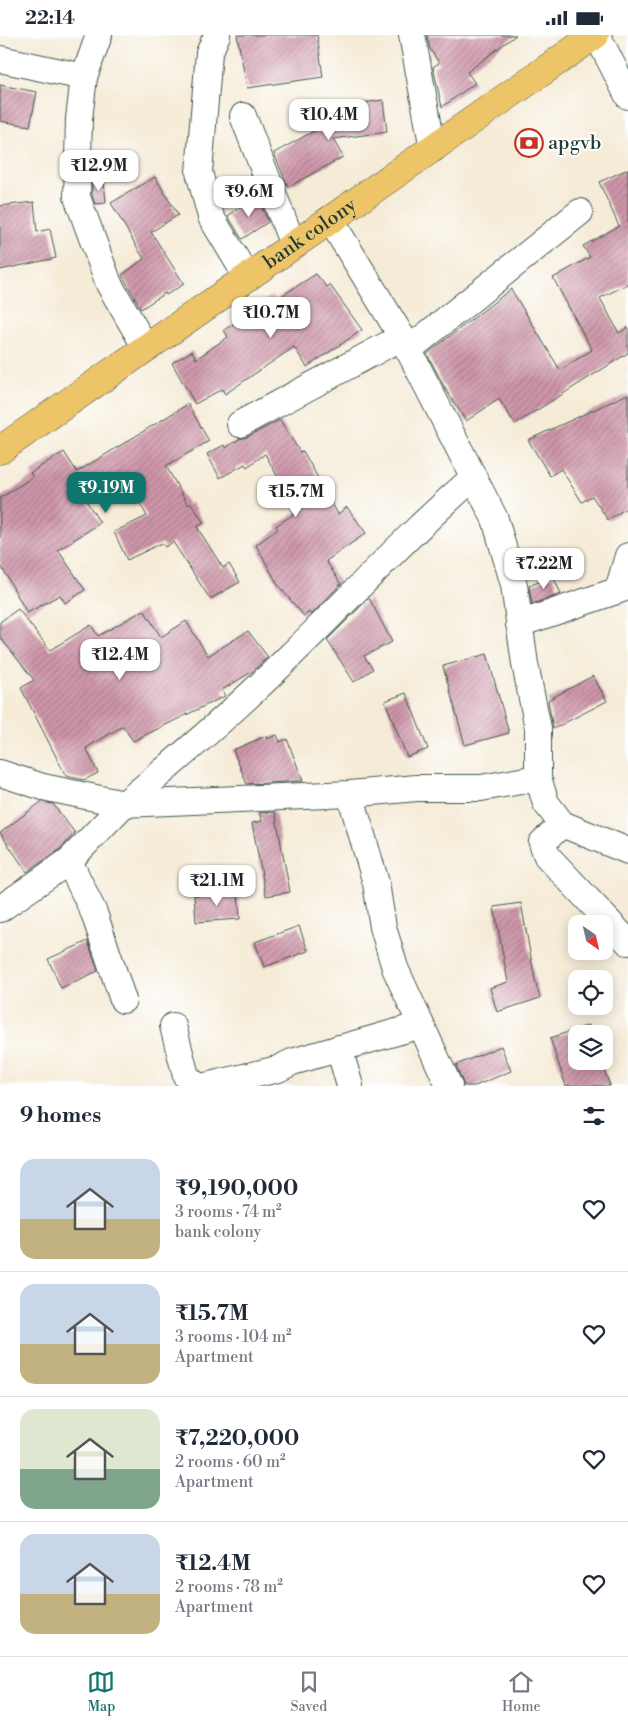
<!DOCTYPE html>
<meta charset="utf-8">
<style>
body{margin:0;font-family:"Libre Bodoni",serif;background:#f6f6f7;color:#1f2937;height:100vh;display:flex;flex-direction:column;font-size:19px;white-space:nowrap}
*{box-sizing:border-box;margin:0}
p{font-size:16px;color:#747a83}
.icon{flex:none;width:28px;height:28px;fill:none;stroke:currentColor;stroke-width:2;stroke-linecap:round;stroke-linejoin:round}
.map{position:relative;height:1051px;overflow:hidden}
.sheet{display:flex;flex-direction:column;background:#fff;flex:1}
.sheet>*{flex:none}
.needle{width:32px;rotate:146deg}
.tools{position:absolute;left:568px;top:880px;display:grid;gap:10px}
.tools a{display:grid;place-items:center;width:45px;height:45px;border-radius:10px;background:#fff;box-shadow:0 2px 12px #0003;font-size:25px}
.price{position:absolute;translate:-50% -42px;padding:0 11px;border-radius:10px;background:#fff;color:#222;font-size:16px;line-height:32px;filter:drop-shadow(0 1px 2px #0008)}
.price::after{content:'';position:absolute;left:50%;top:30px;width:15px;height:11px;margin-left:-8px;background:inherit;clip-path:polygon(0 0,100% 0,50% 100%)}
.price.current{background:#0f766e;color:#fff}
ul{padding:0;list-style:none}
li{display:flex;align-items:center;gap:15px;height:125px;padding:0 20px}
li+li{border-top:1px solid #e0e1e3}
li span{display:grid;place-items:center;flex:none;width:140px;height:100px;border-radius:15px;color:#555}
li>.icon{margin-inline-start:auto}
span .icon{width:60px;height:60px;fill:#fffc;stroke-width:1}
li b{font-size:21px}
h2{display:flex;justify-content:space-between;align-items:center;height:60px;padding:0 20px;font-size:21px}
.status{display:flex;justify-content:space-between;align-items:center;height:35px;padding:0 25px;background:#fff;direction:ltr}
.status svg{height:14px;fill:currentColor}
.tabs{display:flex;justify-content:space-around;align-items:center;height:70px;border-top:1px solid #e0e1e3;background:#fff;font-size:14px;color:#747a83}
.tabs a{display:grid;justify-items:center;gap:2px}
.tabs .current{color:#0f766e}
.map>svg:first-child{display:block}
.building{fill:url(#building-hatch)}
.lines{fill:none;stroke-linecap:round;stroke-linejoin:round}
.minor-casing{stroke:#3f574c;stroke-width:28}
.major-casing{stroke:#3f574c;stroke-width:29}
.minor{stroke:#fff;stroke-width:26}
.major{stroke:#eec469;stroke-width:28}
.labels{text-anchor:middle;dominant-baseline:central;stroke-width:4;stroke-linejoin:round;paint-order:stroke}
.poi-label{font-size:20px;fill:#1f3d34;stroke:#fff;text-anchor:start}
.street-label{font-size:20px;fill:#1f3d34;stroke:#fff}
</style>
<div class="status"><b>22:14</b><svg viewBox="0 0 49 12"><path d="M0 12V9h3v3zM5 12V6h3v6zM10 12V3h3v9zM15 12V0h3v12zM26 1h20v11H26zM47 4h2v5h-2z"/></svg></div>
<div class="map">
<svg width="628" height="1051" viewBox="0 0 628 1051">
<defs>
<pattern id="building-hatch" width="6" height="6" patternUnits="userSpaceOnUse" patternTransform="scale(1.25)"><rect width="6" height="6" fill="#ce95a9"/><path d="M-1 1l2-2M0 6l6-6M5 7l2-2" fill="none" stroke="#a77b8a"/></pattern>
</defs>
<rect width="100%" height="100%" fill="#fff"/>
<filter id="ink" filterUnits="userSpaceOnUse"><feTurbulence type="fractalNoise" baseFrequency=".02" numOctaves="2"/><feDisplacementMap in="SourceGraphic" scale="10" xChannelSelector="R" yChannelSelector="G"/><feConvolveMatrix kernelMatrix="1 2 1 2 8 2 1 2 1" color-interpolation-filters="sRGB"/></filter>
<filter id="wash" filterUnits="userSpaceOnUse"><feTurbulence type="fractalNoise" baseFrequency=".0096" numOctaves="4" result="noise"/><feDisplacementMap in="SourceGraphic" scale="20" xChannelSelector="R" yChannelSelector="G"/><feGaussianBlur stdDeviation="1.12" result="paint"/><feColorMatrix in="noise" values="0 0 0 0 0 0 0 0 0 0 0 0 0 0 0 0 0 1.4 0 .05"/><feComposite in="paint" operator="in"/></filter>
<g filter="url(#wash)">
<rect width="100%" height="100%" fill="#f5ebd7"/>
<g id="blocks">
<!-- building -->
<g class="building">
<polygon points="237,0 317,0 323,42 247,53"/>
<polygon points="427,0 516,0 467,37 475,48 442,72 433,32 439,28 430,14"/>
<polygon points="0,50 37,57 30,91 0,86"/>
<polygon points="383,65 387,97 333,104 343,122 288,152 274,118 345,79 344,71"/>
<polygon points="628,134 628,249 600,263 619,298 628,292 628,318 515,389 499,364 466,386 446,355 427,319 511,254 560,335 592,315 553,243 590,222 583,211 619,191 599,147"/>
<polygon points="155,142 178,180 151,197 184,249 166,260 165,258 141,274 122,240 144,224 111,168"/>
<polygon points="104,146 106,168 95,169 92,160 92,147"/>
<polygon points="254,162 262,172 268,187 242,204 228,181"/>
<polygon points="34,167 37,197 50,194 56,223 0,235 0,171"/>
<polygon points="316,239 327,252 330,250 362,295 307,332 294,312 225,359 222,354 195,369 172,328 192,316 196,324 228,302 224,295 249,279 248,277 272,261 275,265"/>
<polygon points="628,359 628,472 608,485 592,461 582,467 561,434 550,441 528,405"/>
<polygon points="188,369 209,406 166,431 188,470 191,468 204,488 197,492 223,533 229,529 240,547 210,564 173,507 165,512 162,508 127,525 114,497 147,481 126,444 87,467 100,488 58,515 85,555 65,568 60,560 27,578 0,529 0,463 33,442 30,438 64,417 77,437"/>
<polygon points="280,385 300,417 303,416 338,479 347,472 366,498 326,526 341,549 311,580 309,577 304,581 278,550 256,510 278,494 276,491 297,477 265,419 247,432 245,429 220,443 207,419 224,410 226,413 239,404 247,402"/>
<polygon points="553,541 561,559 532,569 529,551"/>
<polygon points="369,563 392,607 364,621 373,634 354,647 327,605"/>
<polygon points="18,574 50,615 91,590 98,601 144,575 161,602 186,586 208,621 248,596 268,622 253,636 222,655 225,661 133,706 123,691 86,713 98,738 84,745 66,741 21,653 34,645 0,602 0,587"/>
<polygon points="487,619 509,698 465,710 443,631"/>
<polygon points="593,641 607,666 553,694 548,665"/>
<polygon points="406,658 428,714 407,722 385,666"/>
<polygon points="277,700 280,707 287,704 303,746 247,749 233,715 266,701 267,704"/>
<polygon points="41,767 53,769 75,798 59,815 27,837 0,798"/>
<polygon points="275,777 290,857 266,861 252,788 262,786 259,778"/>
<polygon points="238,858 240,884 196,887 194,860"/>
<polygon points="521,868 535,945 540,963 497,977 490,953 508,947 494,872"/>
<polygon points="299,891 308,916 264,932 255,907"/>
<polygon points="88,906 98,936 61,953 48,924"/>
<polygon points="589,990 592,999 576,999 576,1026 601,1026 610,1051 566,1051 550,1003"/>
<polygon points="501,1011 511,1036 475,1051 464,1051 456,1030"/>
</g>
</g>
</g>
<g filter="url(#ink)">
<use href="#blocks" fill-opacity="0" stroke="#3f574c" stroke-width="1"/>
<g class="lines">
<defs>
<g id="minor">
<polyline points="99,0 84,42 79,84 77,162 109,249 146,313"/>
<polyline points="217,0 209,18 199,137 211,182 247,242"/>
<polyline points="412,0 433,114"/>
<polyline points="597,0 628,61"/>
<polyline points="0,24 84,42"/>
<polyline points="243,81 293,210"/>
<polyline points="330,184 402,302 495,484 514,550 525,629 538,693 538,743 546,768 562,789 628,816"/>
<polyline points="408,315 580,177"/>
<polyline points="240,389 402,302"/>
<polyline points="618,555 628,521"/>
<polyline points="519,589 628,552"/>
<path d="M0,738l43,14 81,17c58,-48 114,-96 167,-149 61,-59 118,-122 182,-177"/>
<polyline points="350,759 376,848 383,892 395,933 449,1051"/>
<polyline points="562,789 542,808 547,821 628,907"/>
<polyline points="69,826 94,878 123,965"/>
<polyline points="0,874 69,826 124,769 350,759 417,753 481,753 538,743"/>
<polyline points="173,991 186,1041 197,1051"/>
<polyline points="339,1013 350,1051"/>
<polyline points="206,1051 278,1034 292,1027 421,990"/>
</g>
<g id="major">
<path id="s1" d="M0,415l595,-415"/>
</g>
</defs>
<!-- minor casing -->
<use href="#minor" class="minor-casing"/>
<!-- major casing -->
<use href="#major" class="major-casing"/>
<!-- minor -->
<use href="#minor" class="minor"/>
<!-- major -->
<use href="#major" class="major"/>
</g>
</g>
<!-- icons -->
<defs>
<symbol id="bank-ring" viewBox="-11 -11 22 22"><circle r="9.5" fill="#fff" stroke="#c8321e" stroke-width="1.5"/><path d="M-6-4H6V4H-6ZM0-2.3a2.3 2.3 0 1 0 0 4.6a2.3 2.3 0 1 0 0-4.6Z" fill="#c8321e"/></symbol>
</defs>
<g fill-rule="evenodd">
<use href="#bank-ring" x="513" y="92" width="32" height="32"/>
</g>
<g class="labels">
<!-- poi labels -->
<g class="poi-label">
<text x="548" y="108">apgvb</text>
</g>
<!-- street labels -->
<g class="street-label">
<text stroke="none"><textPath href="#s1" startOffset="378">bank colony</textPath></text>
</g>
</g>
</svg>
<div class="tools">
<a><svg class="needle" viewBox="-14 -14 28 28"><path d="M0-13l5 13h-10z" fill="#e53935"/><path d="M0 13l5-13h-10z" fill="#747a83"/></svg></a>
<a><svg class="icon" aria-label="locate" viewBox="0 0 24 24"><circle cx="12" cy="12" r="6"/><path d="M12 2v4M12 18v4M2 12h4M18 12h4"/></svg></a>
<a><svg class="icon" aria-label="layers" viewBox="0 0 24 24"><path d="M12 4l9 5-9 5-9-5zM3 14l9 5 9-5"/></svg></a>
</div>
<b class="price" style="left:329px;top:106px">₹10.4M</b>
<b class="price" style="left:99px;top:157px">₹12.9M</b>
<b class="price" style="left:249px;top:183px">₹9.6M</b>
<b class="price" style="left:271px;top:304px">₹10.7M</b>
<b class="price current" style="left:106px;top:479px">₹9.19M</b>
<b class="price" style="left:296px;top:483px">₹15.7M</b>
<b class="price" style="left:544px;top:555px">₹7.22M</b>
<b class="price" style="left:120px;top:646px">₹12.4M</b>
<b class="price" style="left:217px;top:872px">₹21.1M</b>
</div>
<section class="sheet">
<h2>9 homes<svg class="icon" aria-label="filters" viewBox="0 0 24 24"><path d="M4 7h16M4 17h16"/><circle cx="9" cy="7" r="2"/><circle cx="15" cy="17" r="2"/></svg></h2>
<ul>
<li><span style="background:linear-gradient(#c9d6e8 60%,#c2b280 0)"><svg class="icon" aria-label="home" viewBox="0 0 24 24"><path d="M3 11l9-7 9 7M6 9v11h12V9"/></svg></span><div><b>₹9,190,000</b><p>3 rooms · 74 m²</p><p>bank colony</p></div><svg class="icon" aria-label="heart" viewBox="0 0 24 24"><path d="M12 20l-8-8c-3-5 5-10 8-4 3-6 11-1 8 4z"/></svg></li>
<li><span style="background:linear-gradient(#c9d6e8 60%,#c2b280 0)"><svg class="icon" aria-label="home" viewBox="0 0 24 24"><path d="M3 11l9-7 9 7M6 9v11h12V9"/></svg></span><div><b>₹15.7M</b><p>3 rooms · 104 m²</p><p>Apartment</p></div><svg class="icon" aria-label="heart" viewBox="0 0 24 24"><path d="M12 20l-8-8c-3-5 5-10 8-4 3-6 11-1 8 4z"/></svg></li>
<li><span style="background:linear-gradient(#dfe7d0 60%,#7fa58c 0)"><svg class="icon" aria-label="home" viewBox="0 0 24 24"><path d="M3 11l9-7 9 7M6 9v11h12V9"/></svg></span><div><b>₹7,220,000</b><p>2 rooms · 60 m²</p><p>Apartment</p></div><svg class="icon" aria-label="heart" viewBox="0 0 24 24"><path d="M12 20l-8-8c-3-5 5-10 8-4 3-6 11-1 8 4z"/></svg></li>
<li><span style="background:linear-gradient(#c9d6e8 60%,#c2b280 0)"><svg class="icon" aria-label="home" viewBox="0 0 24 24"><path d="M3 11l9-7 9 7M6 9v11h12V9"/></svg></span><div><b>₹12.4M</b><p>2 rooms · 78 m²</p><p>Apartment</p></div><svg class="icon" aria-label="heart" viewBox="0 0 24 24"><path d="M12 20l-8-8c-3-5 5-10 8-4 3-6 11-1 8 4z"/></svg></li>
</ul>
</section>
<nav class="tabs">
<a class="current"><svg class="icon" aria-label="map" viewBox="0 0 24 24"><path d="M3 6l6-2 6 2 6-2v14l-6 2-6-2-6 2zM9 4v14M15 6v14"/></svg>Map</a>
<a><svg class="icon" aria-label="saved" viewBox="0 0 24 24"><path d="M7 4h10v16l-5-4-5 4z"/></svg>Saved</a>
<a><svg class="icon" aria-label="home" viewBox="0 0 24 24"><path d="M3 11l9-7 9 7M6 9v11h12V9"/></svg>Home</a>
</nav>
